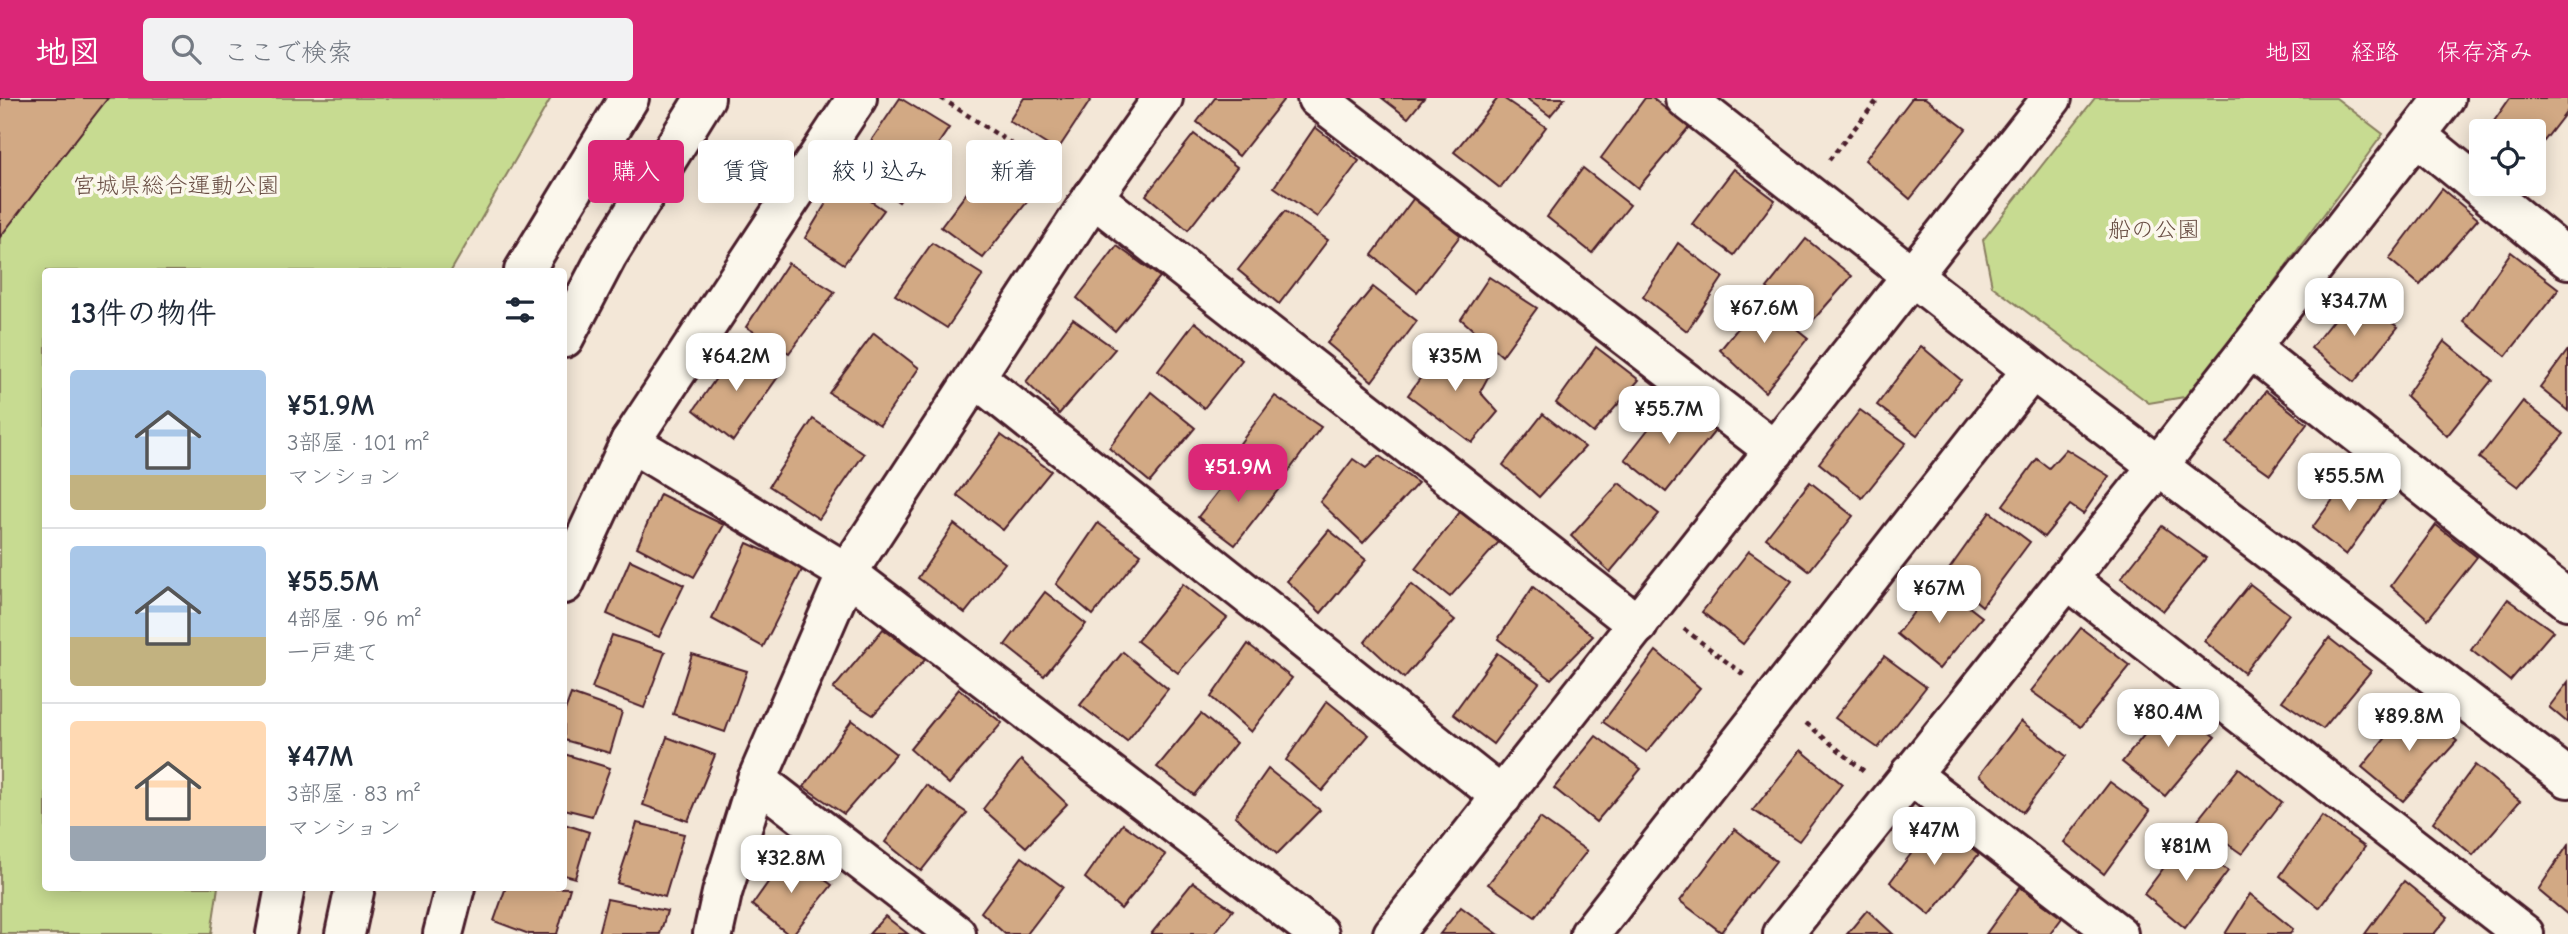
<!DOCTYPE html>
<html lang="ja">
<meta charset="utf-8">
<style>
body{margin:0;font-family:"Comic Neue","Klee One",sans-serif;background:#f2f2f3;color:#1f2937;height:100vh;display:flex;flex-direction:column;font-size:26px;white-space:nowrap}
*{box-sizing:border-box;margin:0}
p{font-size:23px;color:#747a83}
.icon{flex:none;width:38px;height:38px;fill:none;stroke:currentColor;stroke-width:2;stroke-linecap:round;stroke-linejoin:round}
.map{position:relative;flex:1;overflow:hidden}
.sheet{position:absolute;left:42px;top:170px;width:525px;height:623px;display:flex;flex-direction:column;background:#fff;border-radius:7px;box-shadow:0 4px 18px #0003}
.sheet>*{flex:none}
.hud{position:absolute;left:588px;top:42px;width:665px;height:63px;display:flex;gap:14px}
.controls{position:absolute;left:2469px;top:21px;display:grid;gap:14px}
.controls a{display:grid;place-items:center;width:77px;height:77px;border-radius:7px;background:#fff;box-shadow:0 4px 18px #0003;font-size:35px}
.price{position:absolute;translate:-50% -60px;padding:0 16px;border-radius:14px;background:#fff;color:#222;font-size:23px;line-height:46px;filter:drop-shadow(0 2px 4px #0008)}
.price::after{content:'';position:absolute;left:50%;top:42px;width:21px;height:16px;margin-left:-10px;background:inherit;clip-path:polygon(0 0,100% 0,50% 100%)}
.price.active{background:#db2777;color:#fff}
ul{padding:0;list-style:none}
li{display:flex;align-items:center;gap:21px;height:175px;padding:0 28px}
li+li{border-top:2px solid #e0e1e3}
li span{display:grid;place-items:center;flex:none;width:196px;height:140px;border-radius:7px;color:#555}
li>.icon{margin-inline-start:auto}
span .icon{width:84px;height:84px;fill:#fffc;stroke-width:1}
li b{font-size:30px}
h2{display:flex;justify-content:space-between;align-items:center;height:84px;padding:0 28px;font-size:30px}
.pill{padding:0 24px;border-radius:7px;background:#fff;box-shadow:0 4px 18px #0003;font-size:24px;line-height:63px}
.pill.active{background:#db2777;color:#fff}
header{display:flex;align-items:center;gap:42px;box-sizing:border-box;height:98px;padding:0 35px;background:#db2777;color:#fff}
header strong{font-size:33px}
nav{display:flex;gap:38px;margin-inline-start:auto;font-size:24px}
.search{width:490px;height:63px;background:#f2f2f3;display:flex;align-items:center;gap:18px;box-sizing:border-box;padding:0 24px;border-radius:7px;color:#747a83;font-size:26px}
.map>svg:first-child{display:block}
.green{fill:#c7db91;stroke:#887d5e;stroke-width:2}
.building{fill:#d2a984;stroke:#4a1f2b;stroke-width:2}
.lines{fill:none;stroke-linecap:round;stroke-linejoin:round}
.minor-casing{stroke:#4a1f2b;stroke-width:44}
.major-casing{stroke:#4a1f2b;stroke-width:44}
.path{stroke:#4a1f2b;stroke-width:4.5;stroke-dasharray:5 5;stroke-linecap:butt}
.minor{stroke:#fbf7ec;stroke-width:38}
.major{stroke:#fbf7ec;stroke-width:38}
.labels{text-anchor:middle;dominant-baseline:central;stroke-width:7;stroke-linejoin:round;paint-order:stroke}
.park-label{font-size:23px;fill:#694e44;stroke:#fbf7ec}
</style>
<header>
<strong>地図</strong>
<div class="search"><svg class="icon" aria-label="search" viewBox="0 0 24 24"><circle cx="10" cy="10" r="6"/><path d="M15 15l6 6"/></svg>ここで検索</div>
<nav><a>地図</a><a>経路</a><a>保存済み</a></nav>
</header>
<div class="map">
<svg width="2568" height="836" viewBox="0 0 2568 836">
<rect width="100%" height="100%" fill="#f3e7d7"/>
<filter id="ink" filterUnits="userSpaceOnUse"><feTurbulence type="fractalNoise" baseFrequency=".0143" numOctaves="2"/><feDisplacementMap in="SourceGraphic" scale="14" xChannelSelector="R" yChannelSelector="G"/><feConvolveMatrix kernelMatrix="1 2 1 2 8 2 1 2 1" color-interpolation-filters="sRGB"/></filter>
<g filter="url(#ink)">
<!-- green -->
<g class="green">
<polygon points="0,0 551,0 451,173 46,173 46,789 218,789 211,836 0,836"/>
<polygon points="2095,0 2336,0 2383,36 2190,298 2149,305 1992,188 1983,142"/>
</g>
<!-- building -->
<g class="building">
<polygon points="0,0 108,0 0,139"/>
<polygon points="900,0 949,30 899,104 852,71"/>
<polygon points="1024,0 1092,0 1057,53 1009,23"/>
<polygon points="1215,0 1283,0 1284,1 1239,58 1197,24"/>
<polygon points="1382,0 1424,0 1408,20"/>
<polygon points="1498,0 1503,0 1546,29 1500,90 1454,54"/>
<polygon points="1526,0 1565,0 1550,18"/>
<polygon points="1645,0 1652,0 1689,29 1638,90 1601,60"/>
<polygon points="1912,0 1925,0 1966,31 1910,101 1865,62"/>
<polygon points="2510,0 2568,0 2568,12 2534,56 2534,33 2501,33 2492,26"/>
<polygon points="1315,29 1359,63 1317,119 1274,89"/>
<polygon points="1194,36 1237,69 1188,132 1146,97"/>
<polygon points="987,68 1031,99 983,160 941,129"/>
<polygon points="1583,70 1630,107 1592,155 1547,119"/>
<polygon points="1734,71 1775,102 1734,157 1692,126"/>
<polygon points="840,82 884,112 844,166 805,140"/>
<polygon points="2442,91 2478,121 2420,187 2389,161"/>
<polygon points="1416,97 1463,134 1417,194 1372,157"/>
<polygon points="1285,113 1328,142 1279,206 1238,172"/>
<polygon points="1806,141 1852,178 1808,228 1767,190"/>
<polygon points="932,145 983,177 947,230 895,197"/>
<polygon points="1678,145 1723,179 1687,233 1643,199"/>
<polygon points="1117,148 1160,179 1115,233 1077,200"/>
<polygon points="2511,154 2559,191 2506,258 2463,223"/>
<polygon points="788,165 835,194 789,255 746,229"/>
<polygon points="1489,179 1537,210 1502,258 1461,221"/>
<polygon points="1373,189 1417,223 1372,283 1327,245"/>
<polygon points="2353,197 2398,229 2354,284 2311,250"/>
<polygon points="1761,202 1808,240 1765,294 1720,252"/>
<polygon points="1073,221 1115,251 1059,316 1026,284"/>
<polygon points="1195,224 1242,262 1204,310 1158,273"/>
<polygon points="874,235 919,270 880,327 829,295"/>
<polygon points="1448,242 1488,279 1480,294 1498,314 1472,345 1408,297"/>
<polygon points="2444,243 2492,282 2447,338 2406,298"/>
<polygon points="1921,248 1961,282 1917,337 1877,307"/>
<polygon points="1596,249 1639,282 1593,335 1556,305"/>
<polygon points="737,250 780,276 733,343 694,312"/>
<polygon points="2568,252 2568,313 2540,290"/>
<polygon points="2266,293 2307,326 2270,376 2226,345"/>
<polygon points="1151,294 1195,330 1150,384 1109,350"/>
<polygon points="1275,298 1321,329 1280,385 1238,348"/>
<polygon points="1671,302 1715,333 1666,394 1625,361"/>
<polygon points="2523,303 2564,336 2518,389 2479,360"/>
<polygon points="1860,312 1906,345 1862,400 1819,365"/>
<polygon points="1543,316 1585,349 1539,399 1503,367"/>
<polygon points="813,321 864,356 819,421 769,388"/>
<polygon points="1001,337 1051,373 1003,432 957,397"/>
<polygon points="2066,351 2109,378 2083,416 2070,407 2044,439 2003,407 2037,361 2049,370"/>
<polygon points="1379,358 1418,385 1363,445 1320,404 1353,361 1366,370"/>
<polygon points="1240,365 1278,392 1235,447 1198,419"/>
<polygon points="2354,373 2386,401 2346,457 2312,430"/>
<polygon points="1810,384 1853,418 1809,473 1766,440"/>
<polygon points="1619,385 1659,416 1610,474 1571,438"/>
<polygon points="660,396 724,427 694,479 637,449"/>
<polygon points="1460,414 1499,444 1450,499 1415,471"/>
<polygon points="1990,414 2030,444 1982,508 1945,477"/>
<polygon points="1098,425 1141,456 1093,517 1056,486"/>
<polygon points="954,426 1005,465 965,515 918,480"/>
<polygon points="2436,427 2477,459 2428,521 2391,488"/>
<polygon points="2162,428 2206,460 2163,513 2121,480"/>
<polygon points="1329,432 1366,462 1321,515 1287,483"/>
<polygon points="747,445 803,470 763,549 712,521"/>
<polygon points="1749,453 1792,483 1743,546 1702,514"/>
<polygon points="630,462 684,487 659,539 607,516"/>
<polygon points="1937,484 1982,519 1939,571 1897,536"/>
<polygon points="1183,486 1227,520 1178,575 1137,543"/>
<polygon points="1411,486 1455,522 1404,580 1365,544"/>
<polygon points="2250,486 2289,516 2244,575 2204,543"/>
<polygon points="1533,489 1593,538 1551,581 1498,541"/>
<polygon points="1045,494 1086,526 1044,578 1005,547"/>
<polygon points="2508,501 2553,533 2510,583 2471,552"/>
<polygon points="2081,530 2130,568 2081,629 2031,593"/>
<polygon points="883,531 925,562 873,617 833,591"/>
<polygon points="612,537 665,554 644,610 592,590"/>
<polygon points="2329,540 2371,573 2323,631 2282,603"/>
<polygon points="1248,546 1292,580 1251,634 1211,599"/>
<polygon points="1656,553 1700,590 1647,654 1603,624"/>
<polygon points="1123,554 1168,591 1127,643 1080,607"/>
<polygon points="1497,555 1539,585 1493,646 1453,616"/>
<polygon points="692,556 747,573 725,634 673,616"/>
<polygon points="1884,558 1926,589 1878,650 1835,620"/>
<polygon points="2568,584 2568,625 2549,609"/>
<polygon points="959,591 1002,625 949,686 910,651"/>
<polygon points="571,596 622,614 610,655 564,642 564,615"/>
<polygon points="1327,603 1369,637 1322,693 1286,662"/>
<polygon points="2171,604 2215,639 2165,698 2122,664"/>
<polygon points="2413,606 2457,643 2403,703 2362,669"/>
<polygon points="1201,616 1236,645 1194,697 1157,669"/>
<polygon points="852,622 896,656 844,716 804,689"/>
<polygon points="2021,623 2066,658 2023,714 1979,677"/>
<polygon points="1596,638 1641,671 1596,724 1554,690"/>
<polygon points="667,639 715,657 688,723 643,707"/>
<polygon points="1801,652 1842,686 1799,743 1753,712"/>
<polygon points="564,656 610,670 592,718 564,711"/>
<polygon points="1021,662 1067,706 1026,749 983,711"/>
<polygon points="2475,667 2520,703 2473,757 2433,724"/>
<polygon points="2239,670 2282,704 2242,756 2196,724"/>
<polygon points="1268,671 1320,712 1277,756 1235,718"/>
<polygon points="2110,684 2150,713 2104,776 2064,744"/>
<polygon points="926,687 967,715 921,773 885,744"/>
<polygon points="2322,718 2365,749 2319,810 2280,778"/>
<polygon points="1540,720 1587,753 1535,819 1488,786"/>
<polygon points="1937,721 1979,756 1930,817 1890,784"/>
<polygon points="637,725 684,736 665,799 617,785"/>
<polygon points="564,726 589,734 575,780 564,777"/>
<polygon points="1123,726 1166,757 1121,811 1085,780"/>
<polygon points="1735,731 1776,763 1721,834 1680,803"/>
<polygon points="2186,740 2228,773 2185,830 2144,796"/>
<polygon points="2568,747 2568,817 2538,792"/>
<polygon points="788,756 832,787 793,836 788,836 752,807"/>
<polygon points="1022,759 1063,789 1027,836 1005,836 981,814"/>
<polygon points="2404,783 2448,819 2434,836 2365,836"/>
<polygon points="1193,784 1233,812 1214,836 1151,836"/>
<polygon points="506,789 570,790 557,836 529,836 494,823"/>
<polygon points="2020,789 2062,820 2050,836 1986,836"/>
<polygon points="2250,796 2293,831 2290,836 2225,836"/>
<polygon points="607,801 667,813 660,836 598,836"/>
<polygon points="1461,809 1498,836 1440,836"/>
<polygon points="1867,812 1893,836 1847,836"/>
<polygon points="885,818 908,836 869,836"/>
</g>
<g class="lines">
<defs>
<g id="minor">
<polyline points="1317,0 1775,353"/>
<polyline points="1685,0 2032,272 2568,680"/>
<polyline points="2416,37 2568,161"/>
<polyline points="1093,99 1638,527"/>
<polyline points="2250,250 2568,502"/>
<polyline points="976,280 1502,699"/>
<polyline points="630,344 847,475 1319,836"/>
<polyline points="2067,481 2524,836"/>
<polyline points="564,486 630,344 857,0"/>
<polyline points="1910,676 2118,836"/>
<polyline points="757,682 956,836"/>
<polyline points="443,836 455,789"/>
<polyline points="713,836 722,795 757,682 847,475 1093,99 1163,0"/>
<polyline points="1393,836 2052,0"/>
<polyline points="1590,836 2032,272"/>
<polyline points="1783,836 2158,368 2445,0"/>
</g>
<g id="major">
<polyline points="524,173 629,0"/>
<polyline points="564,240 607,158 705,0"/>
<polyline points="276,836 285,789"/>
<polyline points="345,836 355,789"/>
</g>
</defs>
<!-- minor casing -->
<use href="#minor" class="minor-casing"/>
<!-- major casing -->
<use href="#major" class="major-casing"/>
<!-- path -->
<g class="path">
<polyline points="941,0 1060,77"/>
<polyline points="1829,62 1879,0"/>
<polyline points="1684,531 1744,577"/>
<polyline points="1806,625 1864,673"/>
</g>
<!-- minor -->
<use href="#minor" class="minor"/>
<!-- major -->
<use href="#major" class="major"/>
</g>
</g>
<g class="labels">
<!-- park labels -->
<g class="park-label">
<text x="176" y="87">宮城県総合運動公園</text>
<text x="2154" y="131">船の公園</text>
</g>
</g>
</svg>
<div class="controls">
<a><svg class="icon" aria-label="locate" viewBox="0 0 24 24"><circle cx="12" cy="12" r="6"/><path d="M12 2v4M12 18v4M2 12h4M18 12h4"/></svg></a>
</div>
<b class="price" style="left:2354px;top:240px">¥34.7M</b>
<b class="price" style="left:1764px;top:247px">¥67.6M</b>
<b class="price" style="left:736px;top:295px">¥64.2M</b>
<b class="price" style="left:1455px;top:295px">¥35M</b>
<b class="price" style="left:1669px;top:348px">¥55.7M</b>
<b class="price active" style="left:1238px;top:406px">¥51.9M</b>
<b class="price" style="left:2349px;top:415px">¥55.5M</b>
<b class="price" style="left:1939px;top:527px">¥67M</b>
<b class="price" style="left:2168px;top:651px">¥80.4M</b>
<b class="price" style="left:2409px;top:655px">¥89.8M</b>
<b class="price" style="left:1934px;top:769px">¥47M</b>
<b class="price" style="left:2186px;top:785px">¥81M</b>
<b class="price" style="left:791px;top:797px">¥32.8M</b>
<div class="hud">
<a class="pill active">購入</a>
<a class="pill">賃貸</a>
<a class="pill">絞り込み</a>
<a class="pill">新着</a>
</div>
<section class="sheet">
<h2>13件の物件<svg class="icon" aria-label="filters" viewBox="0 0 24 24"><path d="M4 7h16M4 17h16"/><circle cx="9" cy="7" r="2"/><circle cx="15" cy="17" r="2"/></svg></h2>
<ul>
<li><span style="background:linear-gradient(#a9c7e8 75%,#c2b280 0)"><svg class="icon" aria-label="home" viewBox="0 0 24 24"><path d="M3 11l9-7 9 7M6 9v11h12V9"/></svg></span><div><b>¥51.9M</b><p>3部屋 · 101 m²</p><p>マンション</p></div></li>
<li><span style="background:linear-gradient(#a9c7e8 65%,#c2b280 0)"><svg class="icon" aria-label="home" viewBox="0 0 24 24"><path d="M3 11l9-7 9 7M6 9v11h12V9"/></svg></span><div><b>¥55.5M</b><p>4部屋 · 96 m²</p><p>一戸建て</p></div></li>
<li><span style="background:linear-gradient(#ffd9b3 75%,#9aa5b1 0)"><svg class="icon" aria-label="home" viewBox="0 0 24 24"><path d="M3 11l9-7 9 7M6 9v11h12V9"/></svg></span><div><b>¥47M</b><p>3部屋 · 83 m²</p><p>マンション</p></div></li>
</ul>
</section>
</div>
